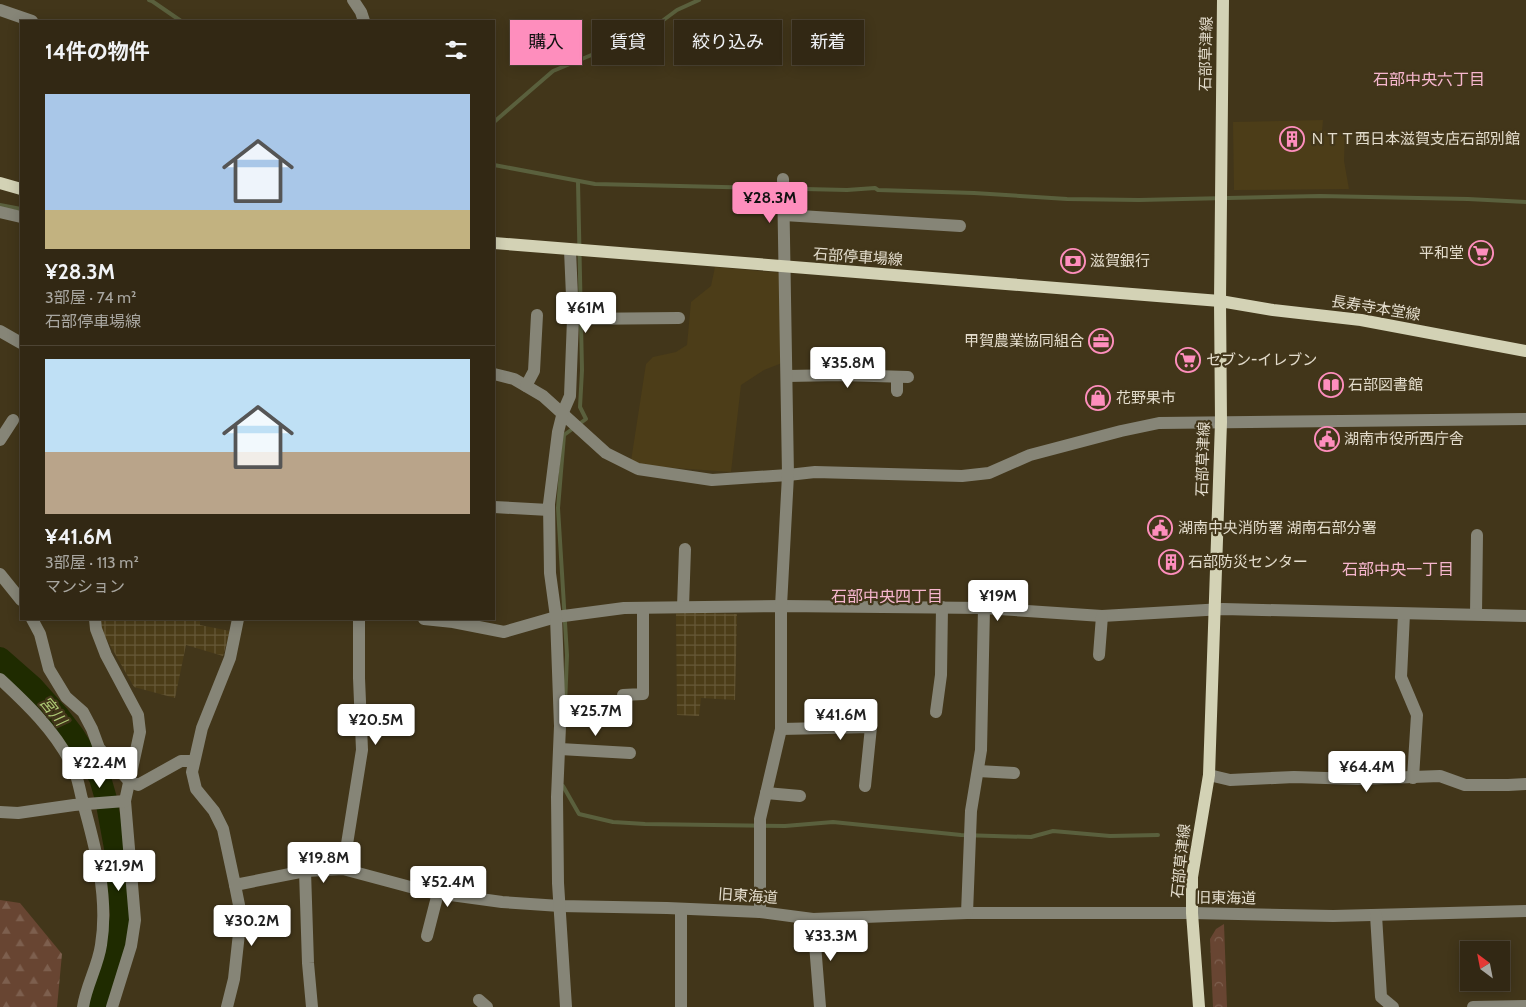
<!DOCTYPE html>
<html lang="ja">
<meta charset="utf-8">
<style>
body{margin:0;font-family:Cabin,"Noto Sans JP",sans-serif;background:#3a301d;color:#f1f3f6;height:100vh;display:flex;flex-direction:column;font-size:19px;white-space:nowrap}
*{box-sizing:border-box;margin:0}
p{font-size:16px;color:#a8a6a0}
.icon{flex:none;width:28px;height:28px;fill:none;stroke:currentColor;stroke-width:2;stroke-linecap:round;stroke-linejoin:round}
.map{position:relative;flex:1;overflow:hidden}
.side{position:absolute;left:20px;top:20px;width:475px;height:600px;display:flex;flex-direction:column;background:#322814;border-radius:0px;box-shadow:0 2px 12px #0003,0 0 0 1px #4d4434}
.side>*{flex:none}
.guide{position:absolute;left:510px;top:20px;width:475px;height:45px;display:flex;gap:10px}
.needle{width:32px;rotate:328deg}
.buttons{position:absolute;left:1460px;top:941px;display:grid;gap:10px}
.buttons a{display:grid;place-items:center;width:50px;height:50px;border-radius:0px;background:#322814;box-shadow:0 2px 12px #0003,0 0 0 1px #4d4434;font-size:25px}
.price{position:absolute;translate:-50% -42px;padding:0 11px;border-radius:5px;background:#fff;color:#222;font-size:16px;line-height:32px;filter:drop-shadow(0 1px 2px #0008)}
.price::after{content:'';position:absolute;left:50%;top:30px;width:15px;height:11px;margin-left:-8px;background:inherit;clip-path:polygon(0 0,100% 0,50% 100%)}
.price.current{background:#fe8ebd;color:#111}
ul{padding:0;list-style:none}
li{display:grid;align-content:center;gap:10px;height:265px;padding:0 25px}
li+li{border-top:1px solid #4d4434}
li span{display:grid;place-items:center;height:155px;border-radius:0px;color:#555}
li>.icon{margin-inline-start:auto}
span .icon{width:90px;height:90px;fill:#fffc;stroke-width:1}
li b{font-size:21px}
h2{display:flex;justify-content:space-between;align-items:center;height:60px;padding:0 25px;font-size:21px}
.tag{padding:0 18px;border-radius:0px;background:#322814;box-shadow:0 2px 12px #0003,0 0 0 1px #4d4434;font-size:18px;line-height:45px}
.tag.current{background:#fe8ebd;color:#111}
.map>svg:first-child{display:block}
.built{fill:#4c3d18}
.industrial{fill:url(#industrial-grid)}
.forest{fill:url(#forest-firs)}
.park{fill:url(#park-crowns)}
.lines{fill:none;stroke-linecap:round;stroke-linejoin:round}
.stream{stroke:#5a603d;stroke-width:4}
.river{stroke:#1f2b00;stroke-width:22}
.minor{stroke:#868577;stroke-width:12}
.major{stroke:#d3d2b5;stroke-width:12}
.labels{text-anchor:middle;dominant-baseline:central;stroke-width:4.5;stroke-linejoin:round;paint-order:stroke}
.street-label{font-size:15px;fill:#e3dccc;stroke:#42361a}
.poi-label{font-size:15px;fill:#e3dccc;stroke:#42361a;text-anchor:start}
.neighbourhood-label{font-size:16px;fill:#f6b6ce;stroke:#42361a}
.water-label{font-size:16px;font-style:italic;fill:#afcb76;stroke:#42361a}
</style>
<div class="map">
<svg width="1526" height="1007" viewBox="0 0 1526 1007">
<defs>
<pattern id="industrial-grid" width="8" height="8" patternUnits="userSpaceOnUse" patternTransform="scale(1.25)"><rect width="8" height="8" fill="#4c3d18"/><path d="M0 4h8M4 0v8" fill="none" stroke="#665838"/></pattern>
<pattern id="forest-firs" width="22" height="20" patternUnits="userSpaceOnUse" patternTransform="scale(1.25)"><rect width="22" height="20" fill="#684532"/><path d="M5 1l3.5 6h-7zM16 11l3.5 6h-7z" fill="#7d5f4e"/></pattern>
<pattern id="park-crowns" width="20" height="18" patternUnits="userSpaceOnUse" patternTransform="scale(1.25)"><rect width="20" height="18" fill="#684532"/><path d="M2 6a3 3 0 1 1 6 0M12 15a3 3 0 1 1 6 0" fill="none" stroke="#7d5f4e"/></pattern>
</defs>
<rect width="100%" height="100%" fill="#42361a"/>
<!-- built -->
<g class="built">
<polygon points="1323,120 1322,131 1345,133 1344,161 1349,189 1234,190 1233,122"/>
<polygon points="715,267 782,273 782,363 764,370 741,385 731,472 647,466 631,461 646,364 653,357 676,352 687,345 691,302 711,286"/>
</g>
<!-- industrial -->
<g class="industrial">
<polygon points="676,612 737,614 735,700 701,698 699,716 677,715"/>
<polygon points="101,619 200,619 200,625 230,631 223,656 186,645 175,698 134,687 102,631"/>
</g>
<!-- forest -->
<polygon class="forest" points="0,900 20,903 62,954 57,1007 0,1007"/>
<!-- park -->
<polygon class="park" points="1224,924 1227,1007 1213,1007 1210,939 1216,929"/>
<g class="lines">
<!-- stream -->
<g class="stream">
<polyline points="149,0 152,1 181,21"/>
<polyline points="494,122 553,71 601,51 638,39 677,10 699,0"/>
<polyline points="494,165 595,184 847,190 875,188 878,190 974,193 1067,199 1139,200 1320,196 1468,199 1526,202"/>
<polyline points="0,205 21,209"/>
<polyline points="565,706 567,655 558,508 564,435 586,419 580,407 582,370 578,182"/>
<polyline points="563,786 579,814 613,822 645,824 785,826 833,822 961,835 1031,837 1053,831 1110,836 1158,835"/>
</g>
<!-- river -->
<polyline class="river" points="0,658 33,687 58,715 74,736 100,778 106,799 115,848 121,915 117,944 99,1007"/>
<!-- minor -->
<g class="minor">
<polyline points="353,0 361,12 364,21"/>
<polyline points="0,10 32,21"/>
<polyline points="0,212 21,217"/>
<polyline points="784,215 960,226"/>
<polyline points="573,319 679,318"/>
<polyline points="0,331 21,343"/>
<polyline points="494,374 514,379 543,396 606,453 638,469 712,480 788,475 815,472 962,476 989,473 1030,455 1121,431 1159,423 1526,419"/>
<polyline points="787,376 841,375 908,377"/>
<polyline points="897,377 897,391"/>
<polyline points="526,386 534,371 537,315"/>
<polyline points="0,440 13,420"/>
<polyline points="494,507 549,510"/>
<polyline points="0,574 21,600"/>
<polyline points="683,607 685,549"/>
<polyline points="1404,614 1401,677 1417,715 1413,778"/>
<polyline points="1476,614 1477,535"/>
<polyline points="32,619 40,634 49,669 66,697 83,712 92,729 99,748 130,782 138,785 181,761 194,761"/>
<polyline points="95,619 96,629 106,655 138,715 140,732 125,801 135,920 131,946 112,1007"/>
<polyline points="238,619 230,658 202,728 192,772 196,789 214,811 223,829 235,885 305,871 343,869 429,892 502,902 560,906 667,908 760,912 813,919 967,913 1192,913 1333,916 1526,911"/>
<polyline points="424,619 453,622 504,632 556,617 624,608 781,606 984,608 1102,616 1223,609 1526,616"/>
<polyline points="1099,655 1102,616"/>
<path d="M0,679c27,25 54,51 71,84 6,10 8,24 11,36 13,46 27,98 19,146 -3,21 -15,41 -18,62"/>
<polyline points="623,695 643,694 643,608"/>
<polyline points="936,712 941,675 942,607"/>
<polyline points="781,729 871,727 865,786"/>
<polyline points="560,749 630,753"/>
<polyline points="978,771 1014,773"/>
<polyline points="1209,775 1230,780 1294,777 1358,779 1440,776 1465,785 1508,785 1526,784"/>
<polyline points="766,793 800,796"/>
<polyline points="0,812 18,813 74,805 125,801"/>
<polyline points="343,869 362,750 359,678 359,619"/>
<polyline points="305,871 308,963 312,1007"/>
<polyline points="760,912 760,819 781,729 781,606 788,475 783,179"/>
<polyline points="967,913 971,811 981,750 984,608"/>
<polyline points="1376,915 1381,997 1393,1007"/>
<polyline points="813,919 820,1007"/>
<polyline points="427,936 438,893"/>
<polyline points="479,1000 487,1007"/>
<polyline points="227,1007 234,979 241,915 235,885"/>
<polyline points="566,1007 558,883 557,797 560,726 556,617 550,573 549,504 558,432 563,412 570,396 573,319 570,250"/>
<polyline points="681,1007 681,909"/>
<polyline points="1473,1007 1526,1006"/>
</g>
<!-- major -->
<g class="major">
<polyline points="0,183 21,189"/>
<polyline points="494,243 1220,301 1273,310 1361,320 1526,351"/>
<polyline points="1199,1007 1192,913 1192,877 1209,775 1221,422 1220,301 1223,0"/>
</g>
</g>
<!-- icons -->
<defs>
<symbol id="building-ring" viewBox="-11 -11 22 22"><circle r="9.5" fill="#42361a" stroke="#fe8ebd" stroke-width="1.5"/><path d="M-4-6H4V6H1V3H-1V6H-4ZM-2.5-4.3h1.7v1.8h-1.7ZM.8-4.3h1.7v1.8H.8ZM-2.5-1h1.7V.8h-1.7ZM.8-1h1.7V.8H.8Z" fill="#fe8ebd"/></symbol>
<symbol id="supermarket-ring" viewBox="-11 -11 22 22"><circle r="9.5" fill="#42361a" stroke="#fe8ebd" stroke-width="1.5"/><path d="M-6-5.5h2.5l.6 2H6L4.5 2H-2.5L-4.4-4H-6ZM-1.5 3.2a1.3 1.3 0 1 0 .1 0ZM3 3.2a1.3 1.3 0 1 0 .1 0Z" fill="#fe8ebd"/></symbol>
<symbol id="bank-ring" viewBox="-11 -11 22 22"><circle r="9.5" fill="#42361a" stroke="#fe8ebd" stroke-width="1.5"/><path d="M-6-4H6V4H-6ZM0-2.3a2.3 2.3 0 1 0 0 4.6a2.3 2.3 0 1 0 0-4.6Z" fill="#fe8ebd"/></symbol>
<symbol id="office-ring" viewBox="-11 -11 22 22"><circle r="9.5" fill="#42361a" stroke="#fe8ebd" stroke-width="1.5"/><path d="M-6-3h4V-5.5h4V-3h4V5H-6ZM-1-4.5V-3h2v-1.5ZM-6 0V1H6V0Z" fill="#fe8ebd"/></symbol>
<symbol id="library-ring" viewBox="-11 -11 22 22"><circle r="9.5" fill="#42361a" stroke="#fe8ebd" stroke-width="1.5"/><path d="M-6-4Q-3-5.5-.7-3.5V5Q-3 3-6 4ZM6-4Q3-5.5 .7-3.5V5Q3 3 6 4Z" fill="#fe8ebd"/></symbol>
<symbol id="shop-ring" viewBox="-11 -11 22 22"><circle r="9.5" fill="#42361a" stroke="#fe8ebd" stroke-width="1.5"/><path d="M-5-2.5h2.3a2.7 3.5 0 0 1 5.4 0H5L5.5 6h-11ZM-1.5-2.5h3a1.5 2.3 0 0 0-3 0Z" fill="#fe8ebd"/></symbol>
<symbol id="civic-ring" viewBox="-11 -11 22 22"><circle r="9.5" fill="#42361a" stroke="#fe8ebd" stroke-width="1.5"/><path d="M-.6-6.5H3V-4.5H.6V-3L4-1V1h2V6H-6V1h2V-1L-.6-3ZM-1.2 2.5V6h2.4V2.5Z" fill="#fe8ebd"/></symbol>
</defs>
<g fill-rule="evenodd">
<use href="#building-ring" x="1278" y="125" width="28" height="28"/>
<use href="#supermarket-ring" x="1467" y="239" width="28" height="28"/>
<use href="#bank-ring" x="1059" y="247" width="28" height="28"/>
<use href="#office-ring" x="1087" y="327" width="28" height="28"/>
<use href="#supermarket-ring" x="1174" y="346" width="28" height="28"/>
<use href="#library-ring" x="1317" y="371" width="28" height="28"/>
<use href="#shop-ring" x="1084" y="384" width="28" height="28"/>
<use href="#civic-ring" x="1313" y="425" width="28" height="28"/>
<use href="#civic-ring" x="1146" y="514" width="28" height="28"/>
<use href="#building-ring" x="1157" y="548" width="28" height="28"/>
</g>
<g class="labels">
<!-- street labels -->
<g class="street-label">
<text transform="translate(1206 54) rotate(-89)">石部草津線</text>
<text transform="translate(858 257) rotate(4)">石部停車場線</text>
<text transform="translate(1376 308) rotate(9)">長寿寺本堂線</text>
<text transform="translate(1203 459) rotate(-88)">石部草津線</text>
<text transform="translate(1181 861) rotate(-84)">石部草津線</text>
<text transform="translate(748 896) rotate(4)">旧東海道</text>
<text transform="translate(1226 898) rotate(1)">旧東海道</text>
</g>
<!-- poi labels -->
<g class="poi-label">
<text x="1310" y="139">ＮＴＴ西日本滋賀支店石部別館</text>
<text x="1464" y="253" text-anchor="end">平和堂</text>
<text x="1090" y="261">滋賀銀行</text>
<text x="1084" y="341" text-anchor="end">甲賀農業協同組合</text>
<text x="1206" y="360">セブン-イレブン</text>
<text x="1348" y="385">石部図書館</text>
<text x="1116" y="398">花野果市</text>
<text x="1344" y="439">湖南市役所西庁舎</text>
<text x="1178" y="528">湖南中央消防署 湖南石部分署</text>
<text x="1188" y="562">石部防災センター</text>
</g>
<!-- neighbourhood labels -->
<g class="neighbourhood-label">
<text x="1429" y="79">石部中央六丁目</text>
<text x="1398" y="569">石部中央一丁目</text>
<text x="887" y="596">石部中央四丁目</text>
</g>
<!-- water labels -->
<g class="water-label">
<text transform="translate(53 711) rotate(51)">宮川</text>
</g>
</g>
</svg>
<div class="buttons">
<a><svg class="needle" viewBox="-14 -14 28 28"><path d="M0-13l5 13h-10z" fill="#e53935"/><path d="M0 13l5-13h-10z" fill="#a8a6a0"/></svg></a>
</div>
<b class="price current" style="left:770px;top:224px">¥28.3M</b>
<b class="price" style="left:586px;top:334px">¥61M</b>
<b class="price" style="left:848px;top:389px">¥35.8M</b>
<b class="price" style="left:998px;top:622px">¥19M</b>
<b class="price" style="left:596px;top:737px">¥25.7M</b>
<b class="price" style="left:841px;top:741px">¥41.6M</b>
<b class="price" style="left:376px;top:746px">¥20.5M</b>
<b class="price" style="left:100px;top:789px">¥22.4M</b>
<b class="price" style="left:1367px;top:793px">¥64.4M</b>
<b class="price" style="left:324px;top:884px">¥19.8M</b>
<b class="price" style="left:119px;top:892px">¥21.9M</b>
<b class="price" style="left:448px;top:908px">¥52.4M</b>
<b class="price" style="left:252px;top:947px">¥30.2M</b>
<b class="price" style="left:831px;top:962px">¥33.3M</b>
<div class="guide">
<a class="tag current">購入</a>
<a class="tag">賃貸</a>
<a class="tag">絞り込み</a>
<a class="tag">新着</a>
</div>
<section class="side">
<h2>14件の物件<svg class="icon" aria-label="filters" viewBox="0 0 24 24"><path d="M4 7h16M4 17h16"/><circle cx="9" cy="7" r="2"/><circle cx="15" cy="17" r="2"/></svg></h2>
<ul>
<li><span style="background:linear-gradient(#a9c7e8 75%,#c2b280 0)"><svg class="icon" aria-label="home" viewBox="0 0 24 24"><path d="M3 11l9-7 9 7M6 9v11h12V9"/></svg></span><div><b>¥28.3M</b><p>3部屋 · 74 m²</p><p>石部停車場線</p></div></li>
<li><span style="background:linear-gradient(#bfe0f5 60%,#b9a48a 0)"><svg class="icon" aria-label="home" viewBox="0 0 24 24"><path d="M3 11l9-7 9 7M6 9v11h12V9"/></svg></span><div><b>¥41.6M</b><p>3部屋 · 113 m²</p><p>マンション</p></div></li>
</ul>
</section>
</div>
